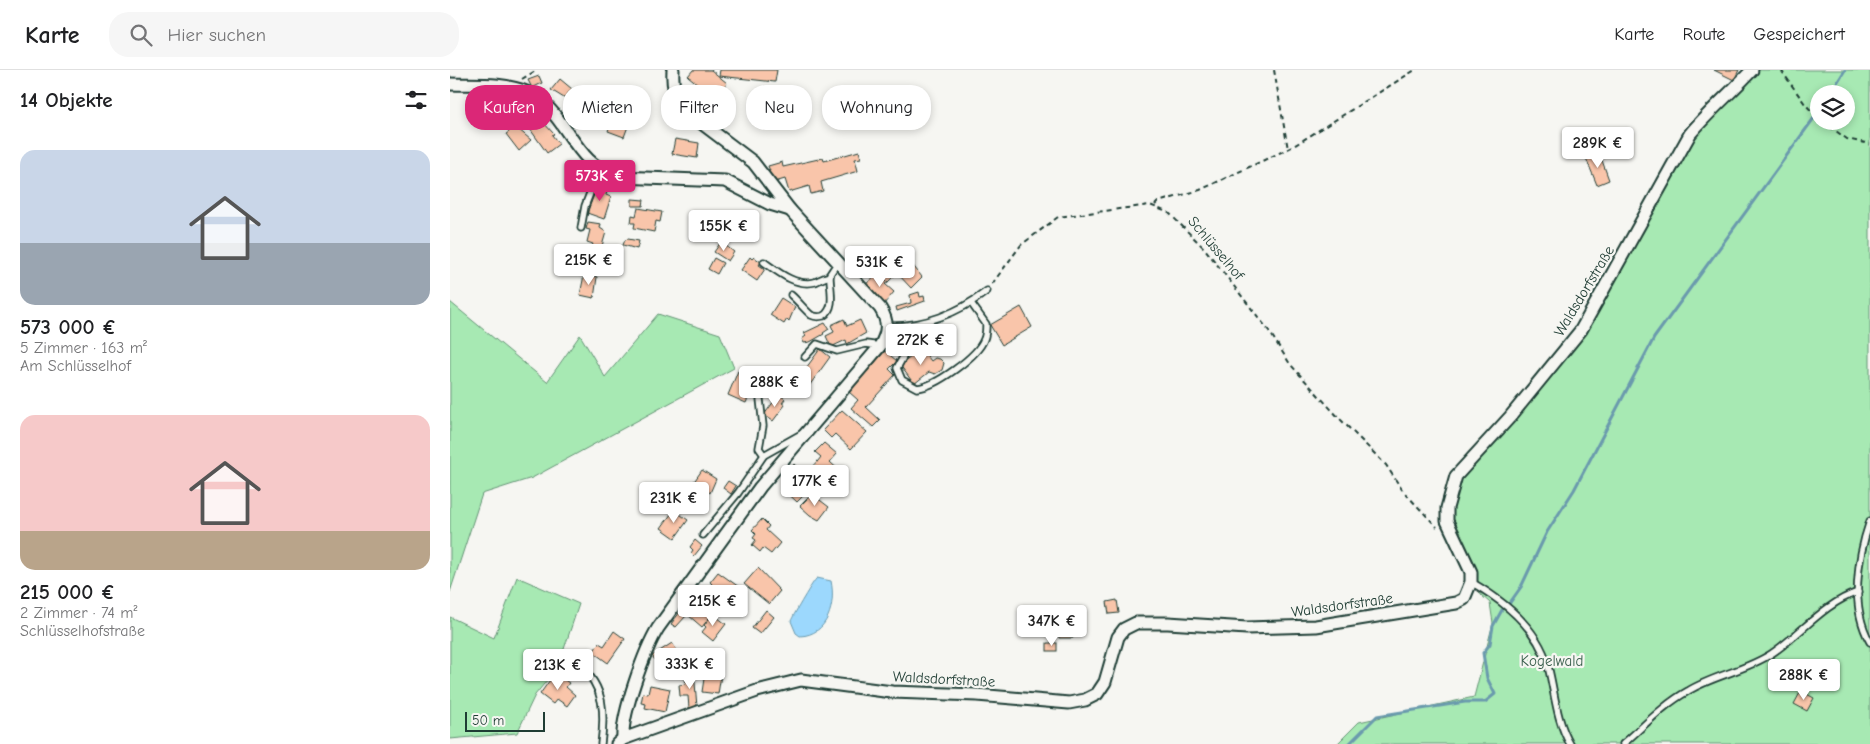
<!DOCTYPE html>
<html lang="de">
<meta charset="utf-8">
<style>
body{margin:0;font-family:"Comic Neue",sans-serif;background:#f6f6f6;color:#202124;height:100vh;display:flex;flex-direction:column;font-size:19px;white-space:nowrap}
*{box-sizing:border-box;margin:0}
p{font-size:16px;color:#757577}
.icon{flex:none;width:28px;height:28px;fill:none;stroke:currentColor;stroke-width:2;stroke-linecap:round;stroke-linejoin:round}
.map{position:relative;flex:1;overflow:hidden}
.panel{display:flex;flex-direction:column;background:#fff;width:450px}
.panel>*{flex:none}
.banner{position:absolute;left:15px;top:15px;width:475px;height:45px;display:flex;gap:10px}
.buttons{position:absolute;left:1360px;top:15px;display:grid;gap:10px}
.buttons a{display:grid;place-items:center;width:45px;height:45px;border-radius:50%;background:#fff;box-shadow:0 2px 8px #0003;font-size:25px}
.scale{position:absolute;left:15px;bottom:12px;width:80px;box-sizing:border-box;padding-left:5px;border:2px solid #1f3d34;border-top:0;font-size:14px;line-height:18px;white-space:nowrap;color:#1f3d34;-webkit-text-stroke:4px #f6f6f2;paint-order:stroke}
.price{position:absolute;translate:-50% -42px;padding:0 11px;border-radius:5px;background:#fff;color:#222;font-size:16px;line-height:32px;filter:drop-shadow(0 1px 2px #0008)}
.price::after{content:'';position:absolute;left:50%;top:30px;width:15px;height:11px;margin-left:-8px;background:inherit;clip-path:polygon(0 0,100% 0,50% 100%)}
.price.current{background:#db2777;color:#fff}
ul{padding:0;list-style:none}
li{display:grid;align-content:center;gap:10px;height:265px;padding:0 20px}
li span{display:grid;place-items:center;height:155px;border-radius:15px;color:#555}
li>.icon{margin-inline-start:auto}
span .icon{width:90px;height:90px;fill:#fffc;stroke-width:1}
li b{font-size:21px}
h2{display:flex;justify-content:space-between;align-items:center;height:60px;padding:0 20px;font-size:21px}
.tag{padding:0 18px;border-radius:20px;background:#fff;box-shadow:0 2px 8px #0003;font-size:18px;line-height:45px}
.tag.current{background:#db2777;color:#fff}
header{display:flex;align-items:center;gap:30px;box-sizing:border-box;height:70px;padding:0 25px;background:#fff;border-bottom:1px solid #e0e0e0}
header strong{font-size:24px}
nav{display:flex;gap:28px;margin-inline-start:auto;font-size:18px}
.search{width:350px;height:45px;background:#f6f6f6;display:flex;align-items:center;gap:12px;box-sizing:border-box;padding:0 18px;border-radius:20px;color:#757577;font-size:19px}
main{display:flex;flex:1;min-height:0}
.map>svg:first-child{display:block}
.green{fill:#a7e9b3;stroke:#639374;fill-rule:evenodd}
.water{fill:#9cd8fd;stroke:#6a9aad}
.lines{fill:none;stroke-linecap:round;stroke-linejoin:round}
.stream{stroke:#6a9aad;stroke-width:3}
.building{fill:#f9c5aa;stroke:#1f3d34}
.service-casing{stroke:#1f3d34;stroke-width:9}
.minor-casing{stroke:#1f3d34;stroke-width:15}
.path{stroke:#1f3d34;stroke-width:2;stroke-dasharray:5 4;stroke-linecap:butt}
.service{stroke:#f6f6f2;stroke-width:5.5}
.minor{stroke:#f6f6f2;stroke-width:11}
.labels{text-anchor:middle;dominant-baseline:central;stroke-width:4.5;stroke-linejoin:round;paint-order:stroke}
.street-label{font-size:15px;fill:#1f3d34;stroke:#f6f6f2}
.park-label{font-size:15px;fill:#3a5f4d;stroke:#f6f6f2}
</style>
<header>
<strong>Karte</strong>
<div class="search"><svg class="icon" aria-label="search" viewBox="0 0 24 24"><circle cx="10" cy="10" r="6"/><path d="M15 15l6 6"/></svg>Hier suchen</div>
<nav><a>Karte</a><a>Route</a><a>Gespeichert</a></nav>
</header>
<main>
<section class="panel">
<h2>14 Objekte<svg class="icon" aria-label="filters" viewBox="0 0 24 24"><path d="M4 7h16M4 17h16"/><circle cx="9" cy="7" r="2"/><circle cx="15" cy="17" r="2"/></svg></h2>
<ul>
<li><span style="background:linear-gradient(#c9d6e8 60%,#9aa5b1 0)"><svg class="icon" aria-label="home" viewBox="0 0 24 24"><path d="M3 11l9-7 9 7M6 9v11h12V9"/></svg></span><div><b>573 000 €</b><p>5 Zimmer · 163 m²</p><p>Am Schlüsselhof</p></div></li>
<li><span style="background:linear-gradient(#f6c9c9 75%,#b9a48a 0)"><svg class="icon" aria-label="home" viewBox="0 0 24 24"><path d="M3 11l9-7 9 7M6 9v11h12V9"/></svg></span><div><b>215 000 €</b><p>2 Zimmer · 74 m²</p><p>Schlüsselhofstraße</p></div></li>
</ul>
</section>
<div class="map">
<svg width="1420" height="674" viewBox="0 0 1420 674">
<rect width="100%" height="100%" fill="#f6f6f2"/>
<filter id="ink" filterUnits="userSpaceOnUse"><feTurbulence type="fractalNoise" baseFrequency=".02" numOctaves="2"/><feDisplacementMap in="SourceGraphic" scale="10" xChannelSelector="R" yChannelSelector="G"/><feConvolveMatrix kernelMatrix="1 2 1 2 8 2 1 2 1" color-interpolation-filters="sRGB"/></filter>
<g filter="url(#ink)">
<!-- green -->
<g class="green">
<path d="M1308,0h112v674h-533l22,-22 115,-25 19,-74 -3,-20 -9,-8 -32,-75 10,-41 81,-90 151,-251zM1369,24h27v27h-27z"/>
<polygon points="0,232 97,312 130,265 155,307 208,244 270,264 284,298 82,408 32,424 0,522"/>
<polygon points="67,507 129,534 108,597 85,625 67,663 0,669 0,547 44,568"/>
</g>
<!-- water -->
<path class="water" d="M367,508l14,3c5,23 -3,54 -31,55l-4,-3 -5,-12c3,-7 22,-40 26,-43z"/>
<g class="lines">
<!-- stream -->
<g class="stream">
<polyline points="1380,24 1395,0"/>
<polyline points="1368,43 1369,41"/>
<polyline points="1059,534 1071,517 1097,462 1124,420 1204,268 1364,48"/>
<polyline points="899,674 927,646 1015,632 1035,632 1045,624 1037,608 1033,583 1040,574 1043,556 1052,540"/>
</g>
</g>
<!-- building -->
<g class="building">
<polygon points="243,0 261,0 277,13 265,28 238,6"/>
<polygon points="270,0 327,0 325,12 269,6"/>
<polygon points="1264,0 1289,0 1284,10"/>
<polygon points="89,6 92,13 82,18 78,10"/>
<polygon points="110,9 122,19 114,28 101,20"/>
<polygon points="49,24 65,37 55,49 50,46 43,55 32,45"/>
<polygon points="186,35 189,40 185,53 180,51 174,67 158,61 162,50 158,49 162,38 173,42 172,37"/>
<polygon points="92,51 104,64 102,65 109,74 97,83 80,59"/>
<polygon points="61,53 81,70 69,81 56,64 59,62 57,57"/>
<polygon points="225,69 249,73 247,88 222,84"/>
<polygon points="409,81 411,88 405,89 408,101 371,112 373,121 361,124 359,116 339,122 335,109 325,112 317,101 320,101 318,96 332,92 333,97 373,88 374,91"/>
<polygon points="1149,82 1159,110 1147,115 1136,88"/>
<polygon points="149,112 159,115 156,125 161,127 154,149 137,143"/>
<polygon points="182,129 194,130 193,136 182,136"/>
<polygon points="188,138 212,142 210,152 206,151 204,162 184,158 185,153 181,153 182,145 186,146"/>
<polygon points="138,152 151,154 150,158 156,162 150,183 142,176 143,174 137,172 140,160 136,159"/>
<polygon points="178,169 189,171 187,179 173,175 175,170"/>
<polygon points="271,172 284,182 278,191 264,182"/>
<polygon points="453,183 472,207 461,218 447,203 438,212 428,203 448,184 450,186"/>
<polygon points="300,187 302,189 304,187 311,192 309,195 315,199 307,211 291,200"/>
<polygon points="264,188 273,193 267,204 258,199"/>
<polygon points="428,203 438,212 435,214 444,222 434,234 414,216"/>
<polygon points="134,205 147,207 144,228 130,225"/>
<polygon points="469,222 470,227 474,226 475,231 447,241 446,237 461,233 460,225"/>
<polygon points="331,228 345,237 339,251 337,249 334,254 320,245"/>
<polygon points="571,237 582,257 552,275 540,255"/>
<polygon points="394,249 397,256 410,250 416,263 397,274 396,270 381,277 376,266 384,262 381,255"/>
<polygon points="375,253 379,259 373,263 374,264 360,272 354,273 352,269 356,266 354,263"/>
<polygon points="370,279 380,287 359,316 348,309"/>
<polygon points="472,279 481,291 485,288 490,289 494,293 492,300 485,304 479,302 464,314 450,295"/>
<polygon points="435,281 447,291 439,299 445,305 416,337 430,350 423,357 401,338 408,330 399,322"/>
<polygon points="288,301 306,309 296,333 278,325"/>
<polygon points="329,324 335,329 332,333 335,335 323,351 314,345"/>
<polygon points="392,340 417,362 401,379 385,364 381,368 373,360"/>
<polygon points="374,373 387,384 380,392 393,404 383,414 364,396 371,387 365,382"/>
<polygon points="344,394 364,414 355,426 354,425 347,432 332,418 341,408 336,404"/>
<polygon points="252,400 266,409 260,423 257,421 255,425 241,416"/>
<polygon points="278,411 286,416 281,424 273,418"/>
<polygon points="362,424 379,437 369,450 360,445 350,436"/>
<polygon points="224,440 238,450 225,468 211,458"/>
<polygon points="312,449 319,456 316,460 330,473 321,484 313,478 310,482 302,475 306,470 303,468 306,464 302,460"/>
<polygon points="245,470 252,476 244,486 241,483 243,480 240,477"/>
<polygon points="308,498 330,521 319,534 294,514"/>
<polygon points="268,502 289,517 276,534 258,519 262,514 260,512"/>
<polygon points="667,530 669,543 659,544 657,532"/>
<polygon points="249,531 264,542 252,557 238,545"/>
<polygon points="316,540 324,547 310,564 302,558"/>
<polygon points="230,542 236,546 226,557 221,554"/>
<polygon points="263,544 276,554 263,571 252,562 256,557 254,555"/>
<polygon points="623,548 623,568 609,568 608,555 605,556 604,549"/>
<polygon points="164,561 175,569 158,593 143,582 149,573 154,576"/>
<polygon points="222,573 231,586 224,591 232,601 217,605 202,586"/>
<rect x="597" y="573" width="10" height="8"/>
<polygon points="244,601 247,637 239,638 238,626 230,626 229,615 236,614 235,607"/>
<polygon points="255,602 271,605 268,624 252,622"/>
<polygon points="105,603 119,613 116,617 125,625 117,636 107,629 103,634 90,624"/>
<polygon points="200,615 220,619 215,642 195,638 196,634 191,633 193,623 198,624"/>
<polygon points="1351,621 1364,628 1357,641 1344,634"/>
</g>
<g class="lines">
<defs>
<g id="service">
<polyline points="131,158 135,136 149,100"/>
<path d="M314,192c14,10 32,25 51,20 5,-2 9,-5 15,-6"/>
<path d="M341,225c7,6 13,14 20,20 4,2 8,2 12,1 14,-8 6,-30 7,-42l8,-12"/>
<path d="M437,256c36,1 72,-13 100,-35"/>
<path d="M436,265l14,6 7,9 -10,18 5,12 15,8c18,-1 61,-32 67,-49 2,-4 2,-10 2,-15l-15,-21"/>
<polyline points="355,287 367,274 387,281 416,274 430,276"/>
<polyline points="309,320 313,356 309,378 314,385"/>
<path d="M1420,451c-13,38 -20,86 0,121"/>
<polyline points="253,465 288,423 314,385 355,362"/>
<path d="M1021,512c33,19 67,47 77,84 7,27 8,54 22,78"/>
<path d="M115,603l7,-6 8,-1c25,21 25,48 21,78"/>
<path d="M1173,674c21,-18 40,-39 65,-53 26,-16 57,-20 83,-37 29,-19 53,-51 87,-62"/>
</g>
<g id="minor">
<path d="M0,14c24,1 53,-2 76,8 43,19 45,73 93,85l106,4 45,23 20,6"/>
<path d="M173,669c-2,-24 22,-90 35,-111l102,-141 120,-141c8,-14 9,-24 0,-38l-90,-98 -37,-48 -70,-53c-8,-13 -11,-23 -10,-39"/>
<path d="M167,674l6,-5 134,-48 44,-11 91,12 85,3 92,8 16,-3 12,-6 8,-12 13,-45 6,-8 12,-6h32l79,5 69,-2 140,-23 8,-4 7,-17v-10l-24,-51v-13l9,-32 54,-59 71,-87 109,-196c19,-23 42,-42 62,-64"/>
</g>
</defs>
<!-- service casing -->
<use href="#service" class="service-casing"/>
<!-- minor casing -->
<use href="#minor" class="minor-casing"/>
<!-- path -->
<g class="path">
<polyline points="824,0 838,79"/>
<polyline points="1331,0 1355,34 1369,49"/>
<polyline points="72,9 87,0"/>
<polyline points="1372,51 1397,69 1420,74"/>
<polyline points="705,135 708,132 750,120 842,77 965,0"/>
<polyline points="542,214 571,175 608,147 700,135 719,143 755,179 819,261 840,294 890,349 936,395 953,421 987,457"/>
</g>
<!-- service -->
<use href="#service" class="service"/>
<!-- minor -->
<use href="#minor" class="minor"/>
</g>
</g>
<g class="labels">
<!-- street labels -->
<g class="street-label">
<text transform="translate(766 178) rotate(50)">Schlüsselhof</text>
<text transform="translate(1134 221) rotate(-59)">Waldsdorfstraße</text>
<text transform="translate(892 535) rotate(-8)">Waldsdorfstraße</text>
<text transform="translate(494 609) rotate(3)">Waldsdorfstraße</text>
</g>
<!-- park labels -->
<g class="park-label">
<text x="1102" y="591">Kogelwald</text>
</g>
</g>
</svg>
<div class="buttons">
<a><svg class="icon" aria-label="layers" viewBox="0 0 24 24"><path d="M12 4l9 5-9 5-9-5zM3 14l9 5 9-5"/></svg></a>
</div>
<div class="scale">50 m</div>
<b class="price" style="left:1148px;top:99px">289K €</b>
<b class="price current" style="left:150px;top:132px">573K €</b>
<b class="price" style="left:274px;top:182px">155K €</b>
<b class="price" style="left:139px;top:216px">215K €</b>
<b class="price" style="left:430px;top:218px">531K €</b>
<b class="price" style="left:471px;top:296px">272K €</b>
<b class="price" style="left:325px;top:338px">288K €</b>
<b class="price" style="left:365px;top:437px">177K €</b>
<b class="price" style="left:224px;top:454px">231K €</b>
<b class="price" style="left:263px;top:557px">215K €</b>
<b class="price" style="left:602px;top:577px">347K €</b>
<b class="price" style="left:240px;top:620px">333K €</b>
<b class="price" style="left:108px;top:621px">213K €</b>
<b class="price" style="left:1354px;top:631px">288K €</b>
<div class="banner">
<a class="tag current">Kaufen</a>
<a class="tag">Mieten</a>
<a class="tag">Filter</a>
<a class="tag">Neu</a>
<a class="tag">Wohnung</a>
</div>
</div>
</main>
